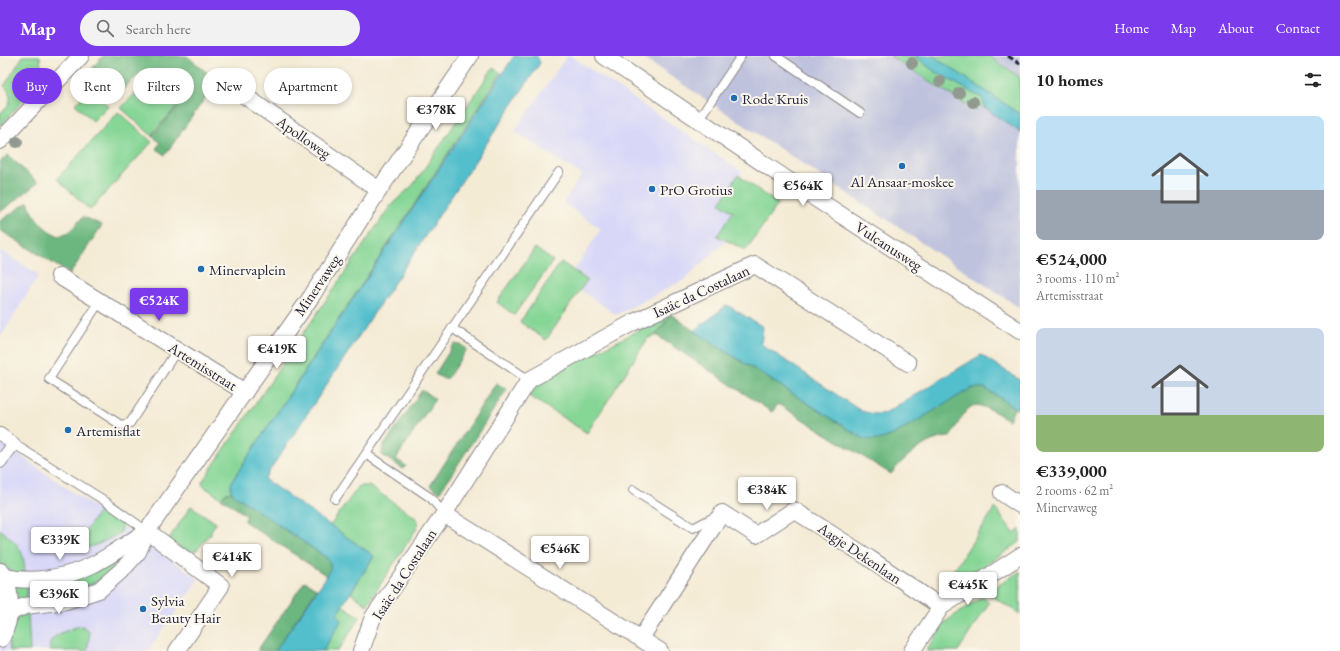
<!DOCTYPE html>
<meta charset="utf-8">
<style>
body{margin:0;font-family:"EB Garamond",serif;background:#f2f2f2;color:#222;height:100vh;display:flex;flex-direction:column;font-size:15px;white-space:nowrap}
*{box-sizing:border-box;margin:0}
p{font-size:13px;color:#767676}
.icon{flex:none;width:22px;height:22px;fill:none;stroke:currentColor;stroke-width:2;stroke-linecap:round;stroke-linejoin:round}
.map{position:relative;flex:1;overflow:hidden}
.sheet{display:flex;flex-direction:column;background:#fff;width:320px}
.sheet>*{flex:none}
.banner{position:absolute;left:12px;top:12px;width:380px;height:36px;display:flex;gap:8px}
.price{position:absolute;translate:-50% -34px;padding:0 9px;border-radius:4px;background:#fff;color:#222;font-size:13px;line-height:26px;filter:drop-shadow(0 1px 2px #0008)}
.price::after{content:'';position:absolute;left:50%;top:24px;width:12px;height:9px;margin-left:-6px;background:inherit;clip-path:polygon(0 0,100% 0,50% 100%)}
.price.selected{background:#7c3aed;color:#fff}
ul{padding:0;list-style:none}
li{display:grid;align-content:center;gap:8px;height:212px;padding:0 16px}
li span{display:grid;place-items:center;height:124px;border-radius:8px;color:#555}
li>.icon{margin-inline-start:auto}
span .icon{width:72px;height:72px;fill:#fffc;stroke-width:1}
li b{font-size:17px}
h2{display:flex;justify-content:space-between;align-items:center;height:48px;padding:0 16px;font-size:17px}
.pill{padding:0 14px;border-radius:18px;background:#fff;box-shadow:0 2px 6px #0003;font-size:14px;line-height:36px}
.pill.selected{background:#7c3aed;color:#fff}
header{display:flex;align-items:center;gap:24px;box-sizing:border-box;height:56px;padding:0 20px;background:#7c3aed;color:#fff}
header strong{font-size:19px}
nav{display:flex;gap:22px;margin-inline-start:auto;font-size:14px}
.search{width:280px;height:36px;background:#f2f2f2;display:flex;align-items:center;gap:10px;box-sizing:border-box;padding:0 14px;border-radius:22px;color:#767676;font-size:15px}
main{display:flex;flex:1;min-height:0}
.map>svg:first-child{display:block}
.built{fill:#d8d7f8}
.industrial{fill:#bfc2dd}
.green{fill:#86d696;stroke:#547c68}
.forest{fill:#6cb77f;stroke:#476c5d}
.water{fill:#53bfcc;stroke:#3a7084}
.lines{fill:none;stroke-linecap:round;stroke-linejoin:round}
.service-casing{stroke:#8b8688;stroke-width:10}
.pedestrian-casing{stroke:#8b8688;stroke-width:14}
.minor-casing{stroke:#8b8688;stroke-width:18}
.tertiary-casing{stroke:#8b8688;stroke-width:22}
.service{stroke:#fff;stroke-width:8}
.pedestrian{stroke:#fff;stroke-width:12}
.minor{stroke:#fff;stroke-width:16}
.tertiary{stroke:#fff;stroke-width:20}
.rail{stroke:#22223b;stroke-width:3;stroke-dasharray:6 3;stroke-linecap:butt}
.tree{fill:#919a8f}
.poi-dot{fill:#1f6fb2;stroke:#fbf7ec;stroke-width:1.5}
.labels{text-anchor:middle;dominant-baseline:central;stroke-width:4;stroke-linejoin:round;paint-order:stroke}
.poi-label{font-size:15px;fill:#22223b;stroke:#fbf7ec;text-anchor:start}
.street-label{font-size:15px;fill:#22223b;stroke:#fbf7ec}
</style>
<header>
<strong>Map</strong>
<div class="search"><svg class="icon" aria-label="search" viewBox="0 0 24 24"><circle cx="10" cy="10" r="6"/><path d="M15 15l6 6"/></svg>Search here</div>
<nav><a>Home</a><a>Map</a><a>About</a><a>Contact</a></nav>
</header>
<main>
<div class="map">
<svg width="1020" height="595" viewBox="0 0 1020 595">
<rect width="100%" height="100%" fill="#fbf7ec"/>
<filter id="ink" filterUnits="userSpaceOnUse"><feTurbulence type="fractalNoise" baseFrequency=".025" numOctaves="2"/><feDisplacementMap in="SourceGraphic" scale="8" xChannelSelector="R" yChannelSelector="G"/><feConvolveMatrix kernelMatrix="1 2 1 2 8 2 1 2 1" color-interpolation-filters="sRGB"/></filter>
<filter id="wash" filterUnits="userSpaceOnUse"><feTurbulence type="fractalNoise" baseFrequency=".012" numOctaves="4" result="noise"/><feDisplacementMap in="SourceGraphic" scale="16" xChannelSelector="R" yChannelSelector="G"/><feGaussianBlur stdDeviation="0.9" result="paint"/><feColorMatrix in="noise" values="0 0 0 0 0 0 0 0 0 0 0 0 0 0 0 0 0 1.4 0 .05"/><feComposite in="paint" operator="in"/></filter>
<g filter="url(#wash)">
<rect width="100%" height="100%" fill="#f4ebd5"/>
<!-- built -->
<g class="built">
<polygon points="567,0 571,0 742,116 722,146 735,155 727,184 684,224 616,259 567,225 601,173 563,147 582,119 515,75"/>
<polygon points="0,194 39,219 0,282"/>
<polygon points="0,386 199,523 148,595 0,595"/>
</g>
<!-- industrial -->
<g class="industrial">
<polygon points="640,0 890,0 975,55 980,49 1020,76 1020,252"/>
<polygon points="988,0 1020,0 1020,21"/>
</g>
<!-- green -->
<g class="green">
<path d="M23,0h17l2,24 -42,46v-13c11,-6 14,-18 4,-27z"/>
<polygon points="890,0 915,0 934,15 982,42 986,53 980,49 976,55"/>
<polygon points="933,0 988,0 1020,21 1020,58"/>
<polygon points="493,12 501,17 232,425 231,436 226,437 221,442 203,430 202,426 391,149 413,129"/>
<polygon points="149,23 177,50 151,79 121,52"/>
<polygon points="90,33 108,50 93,65 75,48"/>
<polygon points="118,56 152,86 90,154 57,123"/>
<polygon points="738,119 778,148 746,194 717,180 733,156 720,147"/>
<polygon points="535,192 553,205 514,259 497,246"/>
<polygon points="561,206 587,224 546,284 520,266"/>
<polygon points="671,258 656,279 648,282 587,377 529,340 535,331 551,319"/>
<polygon points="359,430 369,430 415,461 418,466 417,472 367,549 351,537 374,500 330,470"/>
<path d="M103,450c11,7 25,12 17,27l-21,11 -23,7 -1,-5z"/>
<path d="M191,450l25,17 -6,9 2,2c-11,4 -10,19 -24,18l-20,-12z"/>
<polygon points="995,452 1014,477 1020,473 1020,486 953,531 947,524"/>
<path d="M0,473c19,17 24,19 25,46h-8l-17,-11z"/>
<path d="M138,487c-9,10 -18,22 -28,30 -17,13 -38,19 -59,23l-1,-14z"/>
<polygon points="1020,515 1020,558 987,537"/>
<polygon points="26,529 27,542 17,545 13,530"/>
<polygon points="982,541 989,547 958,595 926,595 945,566"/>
<polygon points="342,549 360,561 338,595 323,595 341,565 337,558"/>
<polygon points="28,557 30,595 10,595 8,582 17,562"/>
<path d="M83,570l7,7 -3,18h-37c0,-3 -1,-7 1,-10 4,-7 24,-15 32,-15z"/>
</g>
<!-- forest -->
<g class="forest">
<polygon points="103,0 187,0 217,25 165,99 156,93 160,87 152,80 179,49 142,15 117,39 90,15"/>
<polygon points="8,99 38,127 0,156 0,106"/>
<path d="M28,146c7,17 15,27 31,34l10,-4 14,-15 19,8 -32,49 -70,-44v-9z"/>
<path d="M671,258l23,17 170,108 83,-37 25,-14h12l31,19 -6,13c-40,-23 -37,-20 -59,17 -22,0 -46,20 -59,37l-113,-70 -6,8 -116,-77z"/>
<polygon points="454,288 461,289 467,293 447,323 444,323 435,318"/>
<polygon points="496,327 507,333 440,436 430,430"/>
<polygon points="422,334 435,343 396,403 406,410 403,413 382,399 383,391"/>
<path d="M231,436l96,66c5,7 4,11 0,18l-83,-55 3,-5 -26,-18 5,-5z"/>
<polygon points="305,525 317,533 275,595 257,595"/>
</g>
<!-- water -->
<g class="water">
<path d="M514,0h23l3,7 -276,416 110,77 -37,58 4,7 -18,30h-48l52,-75c4,-7 5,-11 0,-18l-91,-62c-6,-5 -6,-8 -4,-15z"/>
<polygon points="915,0 933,0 1020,58 1020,76 986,53 982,42 934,15"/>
<polygon points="727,249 763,271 761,288 861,355 874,358 885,357 981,299 1020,324 1020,355 985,332 972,332 893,379 878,384 864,383 694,275"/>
</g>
</g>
<g filter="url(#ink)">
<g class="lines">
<defs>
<g id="service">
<polyline points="776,0 860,57"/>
<polyline points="698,64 741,0"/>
<polyline points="100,245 49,323 121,369 130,367 177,294"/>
<polyline points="452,272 529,324"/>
<polyline points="14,388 102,443 147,475"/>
<polyline points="366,398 431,442 444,458"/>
<polyline points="633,434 693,472 716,460"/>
<polyline points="335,443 559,116"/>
</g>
<polyline id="pedestrian" points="0,378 14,388 0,406"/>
<g id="minor">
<polyline points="604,0 804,135 1020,275"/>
<polyline points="228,28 379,134"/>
<polyline points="0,85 81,0"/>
<polyline points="59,220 245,336"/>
<polyline points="1002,437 1020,449"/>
<polyline points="444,458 660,595"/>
<polyline points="147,475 221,530 177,595"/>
<path d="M2,520c28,8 64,2 90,-11 19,-9 37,-23 55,-34"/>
<polyline points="7,563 13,555 25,550 66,545 99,534 123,513 138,496 147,475 311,241 379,134 470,0"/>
<polyline points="641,582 722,457 756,479 794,454 869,502 941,551"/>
<polyline points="361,595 373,561 444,458 529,324 632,267 755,209 908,307"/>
<polyline points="912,595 941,551 1020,500"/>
</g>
<path id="tertiary" d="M0,517c11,19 10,44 0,64"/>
</defs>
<!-- service casing -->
<use href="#service" class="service-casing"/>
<!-- pedestrian casing -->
<use href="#pedestrian" class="pedestrian-casing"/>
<!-- minor casing -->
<use href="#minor" class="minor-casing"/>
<!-- tertiary casing -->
<use href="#tertiary" class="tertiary-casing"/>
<!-- service -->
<use href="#service" class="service"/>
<!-- pedestrian -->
<use href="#pedestrian" class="pedestrian"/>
<!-- minor -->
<use href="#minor" class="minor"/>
<!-- tertiary -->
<use href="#tertiary" class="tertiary"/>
<!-- rail -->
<polyline class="rail" points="1008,0 1020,8"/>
</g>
<!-- trees -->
<g class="tree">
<circle cx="912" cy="7" r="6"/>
<circle cx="29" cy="21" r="6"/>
<circle cx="940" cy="25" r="6"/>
<circle cx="959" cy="37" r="6"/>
<circle cx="973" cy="46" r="6"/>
<circle cx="17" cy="86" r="6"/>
</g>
</g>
<!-- markers -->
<g class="poi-dot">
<circle cx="734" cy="42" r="4"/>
<circle cx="902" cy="110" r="4"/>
<circle cx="652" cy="133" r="4"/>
<circle cx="201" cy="213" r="4"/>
<circle cx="68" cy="374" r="4"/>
<circle cx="143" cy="553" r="4"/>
</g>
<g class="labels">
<!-- poi labels -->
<g class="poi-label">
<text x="742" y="42">Rode Kruis</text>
<text x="902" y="125" text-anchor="middle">Al Ansaar-moskee</text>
<text x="660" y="133">PrO Grotius</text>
<text x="209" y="213">Minervaplein</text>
<text x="76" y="374">Artemisflat</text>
<text x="151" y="544">Sylvia<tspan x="151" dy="17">Beauty Hair</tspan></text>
</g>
<!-- street labels -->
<g class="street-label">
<text transform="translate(304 81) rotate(35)">Apolloweg</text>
<text transform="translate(889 190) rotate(33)">Vulcanusweg</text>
<text transform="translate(317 229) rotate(-56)">Minervaweg</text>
<text transform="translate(701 235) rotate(-25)">Isaäc da Costalaan</text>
<text transform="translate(203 310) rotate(32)">Artemisstraat</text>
<text transform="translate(860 497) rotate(34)">Aagje Dekenlaan</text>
<text transform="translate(404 518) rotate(-57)">Isaäc da Costalaan</text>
</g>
</g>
</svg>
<b class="price" style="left:436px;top:75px">€378K</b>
<b class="price" style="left:803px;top:151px">€564K</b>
<b class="price selected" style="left:159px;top:266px">€524K</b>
<b class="price" style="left:277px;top:314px">€419K</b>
<b class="price" style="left:767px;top:455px">€384K</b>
<b class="price" style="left:60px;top:505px">€339K</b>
<b class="price" style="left:560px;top:514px">€546K</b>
<b class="price" style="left:232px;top:522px">€414K</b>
<b class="price" style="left:968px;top:550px">€445K</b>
<b class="price" style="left:59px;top:559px">€396K</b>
<div class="banner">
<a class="pill selected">Buy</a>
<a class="pill">Rent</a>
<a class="pill">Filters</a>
<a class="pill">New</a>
<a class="pill">Apartment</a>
</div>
</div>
<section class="sheet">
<h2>10 homes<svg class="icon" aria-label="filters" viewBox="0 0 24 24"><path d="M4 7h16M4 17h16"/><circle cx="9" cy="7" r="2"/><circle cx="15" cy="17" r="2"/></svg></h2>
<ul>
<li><span style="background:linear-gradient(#bfe0f5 60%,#9aa5b1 0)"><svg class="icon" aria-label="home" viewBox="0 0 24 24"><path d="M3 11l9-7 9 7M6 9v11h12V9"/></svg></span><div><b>€524,000</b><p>3 rooms · 110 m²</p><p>Artemisstraat</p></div></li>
<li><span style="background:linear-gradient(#c9d6e8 70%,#8fb573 0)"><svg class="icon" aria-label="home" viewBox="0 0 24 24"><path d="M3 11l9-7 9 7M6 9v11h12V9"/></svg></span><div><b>€339,000</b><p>2 rooms · 62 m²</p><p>Minervaweg</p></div></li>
</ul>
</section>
</main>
